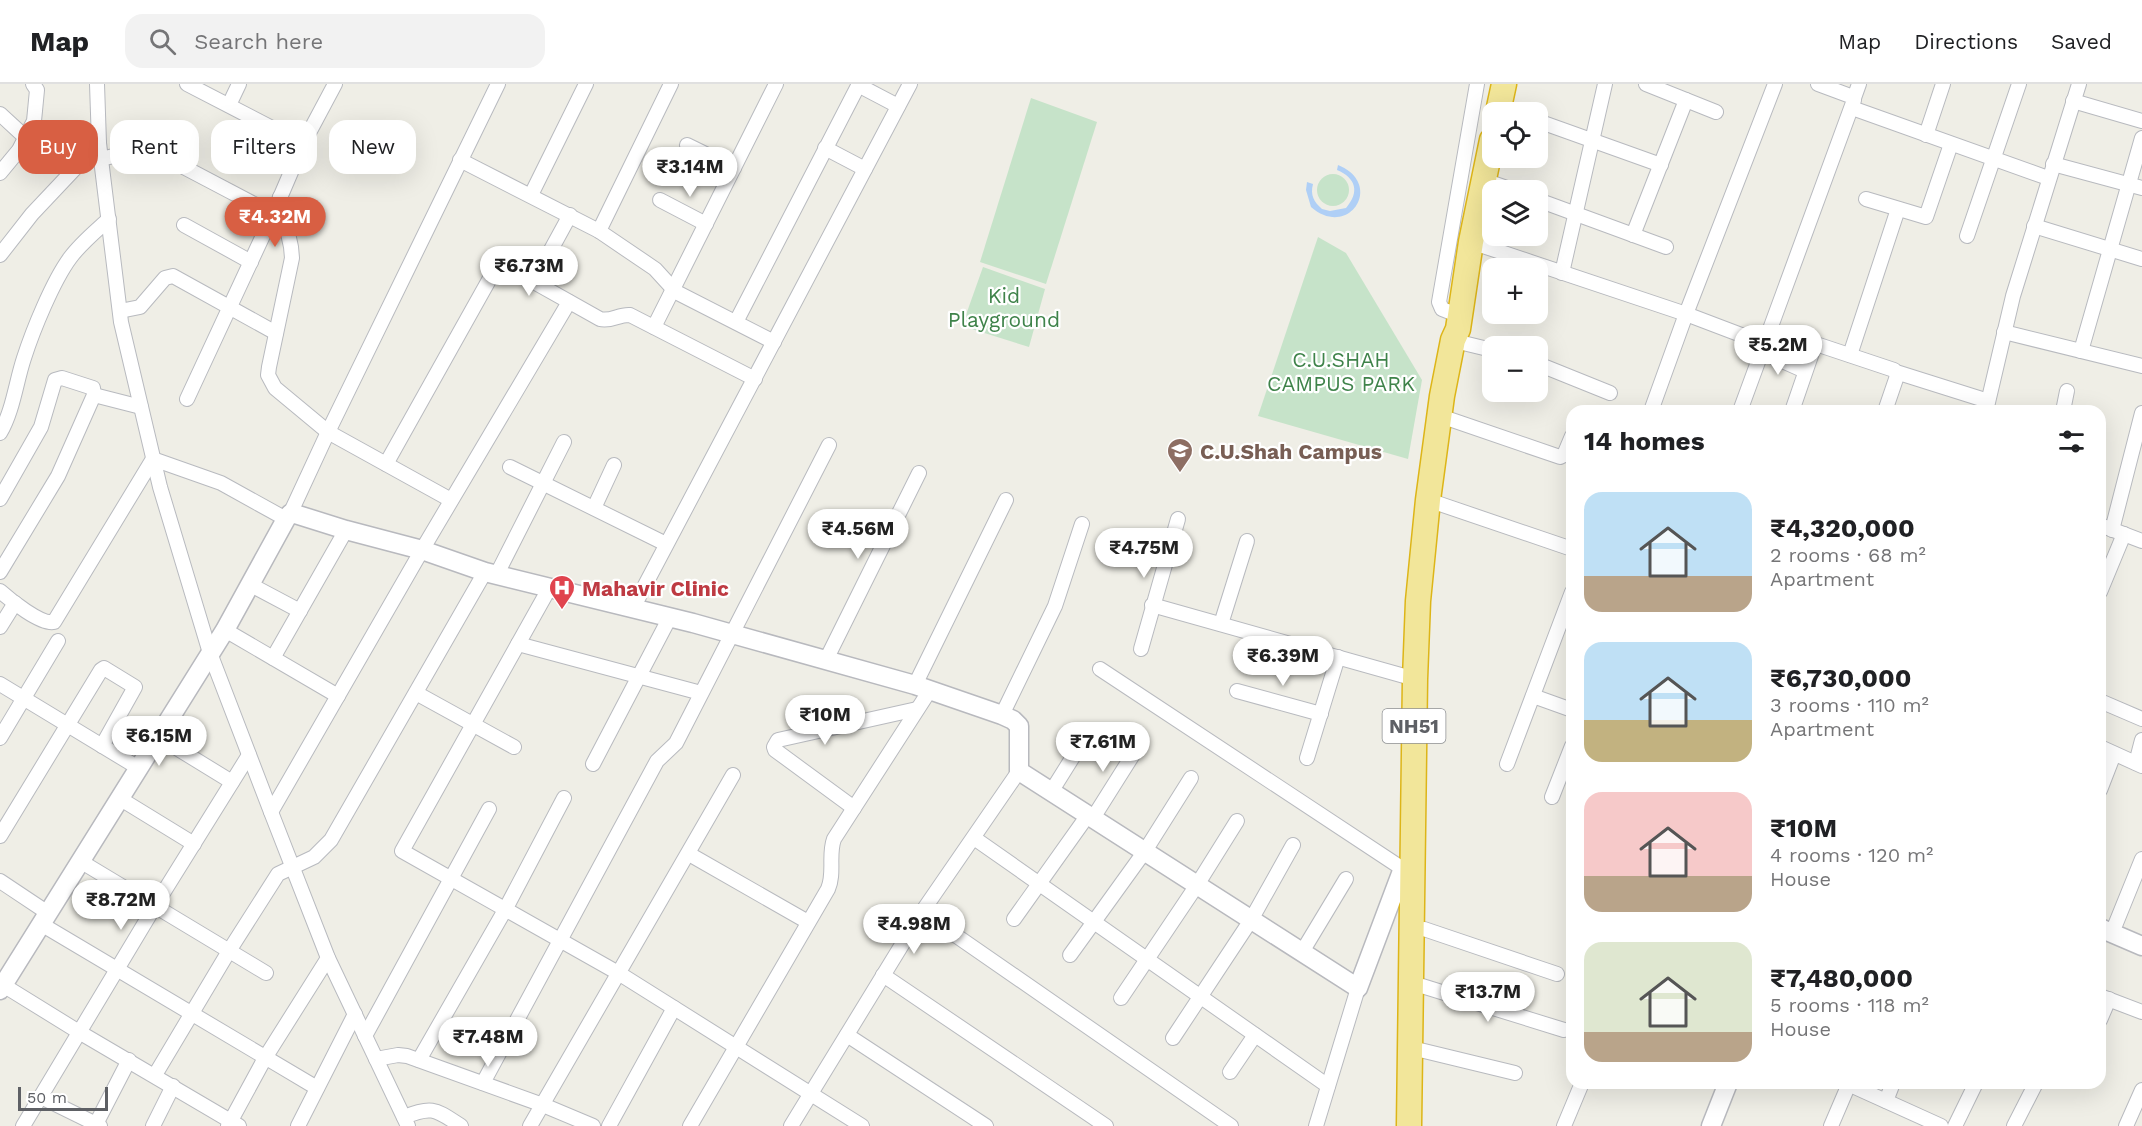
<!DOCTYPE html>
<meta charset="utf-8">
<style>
body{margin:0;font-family:"Work Sans",sans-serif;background:#f2f2f2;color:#202124;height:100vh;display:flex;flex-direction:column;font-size:22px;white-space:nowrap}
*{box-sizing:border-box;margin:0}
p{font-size:20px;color:#757577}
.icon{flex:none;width:33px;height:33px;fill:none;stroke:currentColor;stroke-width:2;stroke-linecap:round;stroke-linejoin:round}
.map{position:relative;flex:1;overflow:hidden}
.sheet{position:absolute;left:1566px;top:321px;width:540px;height:684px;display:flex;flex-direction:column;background:#fff;border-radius:18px;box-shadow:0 6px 24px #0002}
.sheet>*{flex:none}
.hud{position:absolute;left:18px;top:36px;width:570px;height:54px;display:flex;gap:12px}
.controls{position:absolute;left:1482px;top:18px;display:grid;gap:12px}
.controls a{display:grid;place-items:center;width:66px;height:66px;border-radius:12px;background:#fff;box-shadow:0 6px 24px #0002;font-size:30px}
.scale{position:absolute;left:18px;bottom:15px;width:90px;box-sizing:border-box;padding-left:6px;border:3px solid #5e6065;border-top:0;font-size:16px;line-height:21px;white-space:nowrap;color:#5e6065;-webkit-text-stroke:4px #fff;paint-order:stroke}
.price{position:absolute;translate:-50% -51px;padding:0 14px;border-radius:21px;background:#fff;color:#222;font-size:20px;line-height:39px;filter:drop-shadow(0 2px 3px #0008)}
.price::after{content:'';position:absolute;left:50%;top:36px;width:18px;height:14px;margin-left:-9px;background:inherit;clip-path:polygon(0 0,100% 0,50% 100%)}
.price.current{background:#d85f43;color:#fff}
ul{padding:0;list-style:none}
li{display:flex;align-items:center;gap:18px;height:150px;padding:0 18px}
li span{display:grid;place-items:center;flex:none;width:168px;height:120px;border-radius:18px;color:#555}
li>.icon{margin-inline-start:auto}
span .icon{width:72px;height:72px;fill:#fffc;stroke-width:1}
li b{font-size:26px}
h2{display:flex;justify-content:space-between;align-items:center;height:72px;padding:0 18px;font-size:26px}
.chip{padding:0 21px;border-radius:18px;background:#fff;box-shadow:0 6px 24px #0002;font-size:21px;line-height:54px}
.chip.current{background:#d85f43;color:#fff}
header{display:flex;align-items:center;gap:36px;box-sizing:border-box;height:84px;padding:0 30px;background:#fff;border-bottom:2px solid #e0e0e0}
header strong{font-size:28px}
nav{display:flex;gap:33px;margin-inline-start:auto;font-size:21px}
.search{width:420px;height:54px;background:#f2f2f2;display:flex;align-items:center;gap:15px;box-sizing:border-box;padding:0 21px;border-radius:18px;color:#757577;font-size:22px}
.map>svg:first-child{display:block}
.green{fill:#c6e3c9}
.water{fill:#afcff6}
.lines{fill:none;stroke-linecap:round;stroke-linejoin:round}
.street-casing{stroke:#b8babf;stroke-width:16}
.secondary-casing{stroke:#b8b9be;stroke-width:21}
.highway-casing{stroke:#ddb518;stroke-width:27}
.street{stroke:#fff;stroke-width:14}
.secondary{stroke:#fff;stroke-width:18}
.highway{stroke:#f2e69a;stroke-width:24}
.labels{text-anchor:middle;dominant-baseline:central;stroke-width:4.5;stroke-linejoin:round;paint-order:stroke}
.shield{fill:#fff;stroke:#8e9093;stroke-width:1.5}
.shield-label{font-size:20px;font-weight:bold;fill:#5e6065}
.park-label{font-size:21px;fill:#3f834a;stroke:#fff}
.education-label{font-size:21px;font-weight:bold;fill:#785e54;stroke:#fff;text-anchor:start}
.health-label{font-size:21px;font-weight:bold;fill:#be3a42;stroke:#fff;text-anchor:start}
</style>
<header>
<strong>Map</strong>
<div class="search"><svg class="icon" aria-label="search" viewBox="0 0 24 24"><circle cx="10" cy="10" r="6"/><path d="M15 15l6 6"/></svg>Search here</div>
<nav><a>Map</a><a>Directions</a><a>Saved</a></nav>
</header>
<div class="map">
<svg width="2142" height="1042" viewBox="0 0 2142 1042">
<rect width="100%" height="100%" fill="#efeee6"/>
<!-- green -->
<g class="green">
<polygon points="1031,14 1097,38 1046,200 980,178"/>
<circle cx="1333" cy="106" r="16"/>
<polygon points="1318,153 1346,169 1422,296 1408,375 1258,332"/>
<polygon points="983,183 1045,205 1029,263 962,242"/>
</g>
<!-- water -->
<path class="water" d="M1338,81c47,19 11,75 -27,42l-5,-17 1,-8 6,2c-3,11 1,18 9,25l8,2 16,-3c14,-16 10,-30 -9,-38z"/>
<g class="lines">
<defs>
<g id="street">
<polyline points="97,0 99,59 121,238 160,403 210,569 271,728 328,874 408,1042"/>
<polyline points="187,0 303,60"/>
<polyline points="1646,0 1716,28"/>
<polyline points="858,1 898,22"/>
<polyline points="1854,14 1859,0"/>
<polyline points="2073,17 2142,37"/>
<polyline points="229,21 239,0"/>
<polyline points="1852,24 2048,94"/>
<polyline points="0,30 25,53"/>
<polyline points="1538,37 1661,81"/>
<polyline points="1926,51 1943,0"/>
<polyline points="687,61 734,84"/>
<polyline points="825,64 865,85"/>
<polyline points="101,75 134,67 157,69 273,130"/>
<polyline points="460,76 599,147 655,185 676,208 774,258"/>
<polyline points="2053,80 2142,104"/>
<polyline points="0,89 19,66 34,37 37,6 33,0"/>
<polyline points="1484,96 1513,106"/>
<polyline points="531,111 586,0"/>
<polyline points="280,113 291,163 292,174 269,283 268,291 275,304 328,348 451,416"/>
<polyline points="1866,115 1926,133 1951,60"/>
<polyline points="660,116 706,140"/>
<polyline points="1538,116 1666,163"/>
<polyline points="184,141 251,178"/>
<polyline points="2034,142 2142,175"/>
<polyline points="599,147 671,0"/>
<polyline points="1633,151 1686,16"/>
<polyline points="1967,152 2019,0"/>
<polyline points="1471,158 1686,230 1765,260"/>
<polyline points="0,171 32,130 99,59"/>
<polyline points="1562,189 1605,0"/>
<polyline points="534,197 570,131"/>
<polyline points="120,227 140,223 165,194 173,192 276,249"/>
<polyline points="1460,232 1442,225 1439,218 1477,0"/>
<polyline points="736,238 859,0"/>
<polyline points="654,243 776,0"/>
<polyline points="2004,248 2142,282"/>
<polyline points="1459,258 1492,266"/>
<polyline points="2081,267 2142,54"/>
<polyline points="1762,268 1805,287"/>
<polyline points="1850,271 1898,125"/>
<polyline points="1538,280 1610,309"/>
<polyline points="1896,288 1988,317"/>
<polyline points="94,311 141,323"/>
<polyline points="187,315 273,130 303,60 335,0"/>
<polyline points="1651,327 1686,230 1775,0"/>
<polyline points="1740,327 1854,16 1853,13 1818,0"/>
<polyline points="1792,327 1813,266 1815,262 1819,261 1894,286 1897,292 1885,327"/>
<polyline points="1986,327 2013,212 2079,0"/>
<polyline points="2063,327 2067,307"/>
<polyline points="1449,335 1560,373 1564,371 1572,352"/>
<path d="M0,349c13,-22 16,-51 24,-75 9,-28 29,-77 46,-100 11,-15 26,-27 39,-39"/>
<path d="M386,380l112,-200h4l98,55c11,3 19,-5 30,-4l125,64"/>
<polyline points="510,383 666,460"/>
<polyline points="0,415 41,343 55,296 62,294 93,304 94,311 58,392 0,488"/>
<polyline points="1428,416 1572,465"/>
<polyline points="594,424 614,381"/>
<polyline points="290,430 328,348 498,0"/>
<polyline points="2100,441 2142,457"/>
<polyline points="2112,446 2142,329"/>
<polyline points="497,490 564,358"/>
<polyline points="251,501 300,527"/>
<polyline points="550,503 402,767 620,890 862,1042"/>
<path d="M0,507c10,9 41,34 54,31l99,-163 68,24 65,36"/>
<polyline points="2100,508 2124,450"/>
<polyline points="1152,521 1415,595"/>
<polyline points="633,524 910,0"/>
<polyline points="1221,540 1247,457"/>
<polyline points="0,543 15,519"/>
<polyline points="225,546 338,612"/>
<polyline points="518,560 701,609"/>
<polyline points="1141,565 1178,435"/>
<polyline points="273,574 346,446"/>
<polyline points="826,576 919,389"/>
<polyline points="1100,585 1403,785"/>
<polyline points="0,600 137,683"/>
<polyline points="915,601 1006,416"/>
<polyline points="1237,607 1321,630"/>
<polyline points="416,609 514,663"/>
<polyline points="1533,612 1572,626"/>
<polyline points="2100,617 2142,635"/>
<polyline points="1002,631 1055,522 1082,440"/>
<polyline points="157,652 232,698"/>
<polyline points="0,654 58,557"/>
<polyline points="2100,663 2142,682"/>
<polyline points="1307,674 1338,573"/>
<polyline points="2136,679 2142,656"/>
<polyline points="593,680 670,533"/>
<polyline points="1507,680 1572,508"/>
<polyline points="2100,706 2114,670"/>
<polyline points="1051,708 1081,660"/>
<polyline points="1552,713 1572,662"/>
<polyline points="119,714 194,760"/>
<polyline points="854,724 775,666 774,663 778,656 917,625"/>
<polyline points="271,728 422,466 569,218"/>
<polyline points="1093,734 1139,661"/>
<polyline points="0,752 101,586 104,584 135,603 102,662"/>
<polyline points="974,754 1328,1002"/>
<polyline points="689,770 808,838"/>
<polyline points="80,777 266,889"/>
<polyline points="0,797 48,829"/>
<polyline points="922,828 1231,1042"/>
<polyline points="1014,835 1088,731"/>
<polyline points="41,840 317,1004"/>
<polyline points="1424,845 1557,890"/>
<polyline points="2112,849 2142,775"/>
<polyline points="1302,868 1346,795"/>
<polyline points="1070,871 1145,767 1191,694"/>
<polyline points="883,891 1106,1042"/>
<polyline points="3,901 79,948 239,1042"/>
<polyline points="1422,902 1564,946"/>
<polyline points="2100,912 2142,928"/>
<polyline points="1121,914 1197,801 1237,737"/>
<polyline points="2100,936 2109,915"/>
<polyline points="847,951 986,1042"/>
<polyline points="365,952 489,725"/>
<polyline points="1173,954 1251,836 1293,761"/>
<polyline points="1420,966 1515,989"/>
<polyline points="376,975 398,971 407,972 543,1021 593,1042"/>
<polyline points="419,976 505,826 564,714"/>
<polyline points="1230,988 1255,951"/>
<polyline points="155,991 229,867 278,790 314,773 331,756 485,488"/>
<polyline points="483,999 657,677 676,659 829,361"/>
<polyline points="1846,999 1941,1042"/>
<polyline points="41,1013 100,1042"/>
<polyline points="1886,1017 1893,999"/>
<path d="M404,1033c29,-12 32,-7 57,9"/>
<polyline points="96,1040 129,976"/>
<polyline points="23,1042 155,822 249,671"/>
<polyline points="153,1042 173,1002"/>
<polyline points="228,1042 265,974 328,874"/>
<polyline points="298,1042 355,930"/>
<polyline points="530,1042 733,691"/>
<polyline points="609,1042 674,924"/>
<path d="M690,1042l138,-237c7,-16 0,-34 6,-50l96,-149"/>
<polyline points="791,1042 922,828 1019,687"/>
<polyline points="1316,1042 1358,904"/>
<polyline points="1564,1042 1582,999"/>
<polyline points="1831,1042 1849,1000"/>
<polyline points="1955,1042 1976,999"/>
<polyline points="2014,1042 2036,999"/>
<polyline points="2126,1042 2142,1006"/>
</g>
<g id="secondary">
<polyline points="2100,844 2142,862"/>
<polyline points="0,906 225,546 286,435 290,430 295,430 346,446 422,466 485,488 693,539 915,601 1002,631 1013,636 1019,642 1019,687 1358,904 1402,787 1405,784 1413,788"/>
<polyline points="1711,1042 1728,999"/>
</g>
<g id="highway">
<polyline points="1498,28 1504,0"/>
<polyline points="1409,1042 1415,595 1418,517 1428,416 1442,312 1453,256 1458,245 1471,158 1492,56"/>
</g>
</defs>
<!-- street casing -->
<use href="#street" class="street-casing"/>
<!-- secondary casing -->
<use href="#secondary" class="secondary-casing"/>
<!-- highway casing -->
<use href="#highway" class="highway-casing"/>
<!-- street -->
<use href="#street" class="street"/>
<!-- secondary -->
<use href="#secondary" class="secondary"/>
<!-- highway -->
<use href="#highway" class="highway"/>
</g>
<!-- icons -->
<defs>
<symbol id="university-pin" viewBox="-11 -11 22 30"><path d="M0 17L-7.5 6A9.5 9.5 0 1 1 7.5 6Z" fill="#8d6e63" stroke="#fff"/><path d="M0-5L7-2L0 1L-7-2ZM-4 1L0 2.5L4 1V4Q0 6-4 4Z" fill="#fff"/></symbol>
<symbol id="hospital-pin" viewBox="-11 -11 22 30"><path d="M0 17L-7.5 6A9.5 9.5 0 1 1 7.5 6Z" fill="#e0444e" stroke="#fff"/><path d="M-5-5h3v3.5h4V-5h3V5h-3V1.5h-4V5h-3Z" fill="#fff"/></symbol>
</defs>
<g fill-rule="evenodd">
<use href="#university-pin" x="1165" y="352" width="30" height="40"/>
<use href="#hospital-pin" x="547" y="489" width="30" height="40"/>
</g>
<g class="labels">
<!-- shield labels -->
<rect class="shield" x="1382.5" y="625" width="63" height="34" rx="4.5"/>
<g class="shield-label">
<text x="1414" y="642">NH51</text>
</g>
<!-- park labels -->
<g class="park-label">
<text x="1004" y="211">Kid<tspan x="1004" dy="24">Playground</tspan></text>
<text x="1341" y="275">C.U.SHAH<tspan x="1341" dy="24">CAMPUS PARK</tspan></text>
</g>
<!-- education labels -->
<g class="education-label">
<text x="1200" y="367">C.U.Shah Campus</text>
</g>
<!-- health labels -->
<g class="health-label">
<text x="582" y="504">Mahavir Clinic</text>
</g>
</g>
</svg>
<div class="controls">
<a><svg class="icon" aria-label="locate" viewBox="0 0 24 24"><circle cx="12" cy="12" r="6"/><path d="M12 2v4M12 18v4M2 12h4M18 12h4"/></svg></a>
<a><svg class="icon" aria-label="layers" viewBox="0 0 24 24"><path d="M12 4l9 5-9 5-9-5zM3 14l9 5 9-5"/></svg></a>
<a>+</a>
<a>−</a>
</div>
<div class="scale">50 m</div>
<b class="price" style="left:690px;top:114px">₹3.14M</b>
<b class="price current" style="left:275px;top:164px">₹4.32M</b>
<b class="price" style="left:529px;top:213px">₹6.73M</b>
<b class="price" style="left:1778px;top:292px">₹5.2M</b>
<b class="price" style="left:858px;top:476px">₹4.56M</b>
<b class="price" style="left:1144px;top:495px">₹4.75M</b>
<b class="price" style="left:1283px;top:603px">₹6.39M</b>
<b class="price" style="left:825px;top:662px">₹10M</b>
<b class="price" style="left:159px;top:683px">₹6.15M</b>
<b class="price" style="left:1103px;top:689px">₹7.61M</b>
<b class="price" style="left:121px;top:847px">₹8.72M</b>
<b class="price" style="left:914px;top:871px">₹4.98M</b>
<b class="price" style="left:1488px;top:939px">₹13.7M</b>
<b class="price" style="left:488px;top:984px">₹7.48M</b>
<div class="hud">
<a class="chip current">Buy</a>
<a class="chip">Rent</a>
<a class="chip">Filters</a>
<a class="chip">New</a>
</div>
<section class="sheet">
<h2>14 homes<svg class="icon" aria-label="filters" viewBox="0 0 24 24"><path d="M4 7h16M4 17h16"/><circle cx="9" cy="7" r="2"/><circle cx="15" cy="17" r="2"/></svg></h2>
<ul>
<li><span style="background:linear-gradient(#bfe0f5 70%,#b9a48a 0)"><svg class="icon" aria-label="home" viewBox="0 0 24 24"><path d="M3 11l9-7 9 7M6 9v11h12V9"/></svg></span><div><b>₹4,320,000</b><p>2 rooms · 68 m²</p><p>Apartment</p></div></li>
<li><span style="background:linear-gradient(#bfe0f5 65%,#c2b280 0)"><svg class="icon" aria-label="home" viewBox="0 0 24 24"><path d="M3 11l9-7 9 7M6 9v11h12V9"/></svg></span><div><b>₹6,730,000</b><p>3 rooms · 110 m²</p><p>Apartment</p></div></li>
<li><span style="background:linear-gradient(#f6c9c9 70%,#b9a48a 0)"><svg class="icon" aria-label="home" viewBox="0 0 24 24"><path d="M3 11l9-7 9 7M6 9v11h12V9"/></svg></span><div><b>₹10M</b><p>4 rooms · 120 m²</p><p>House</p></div></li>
<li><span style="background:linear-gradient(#dfe7d0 75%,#b9a48a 0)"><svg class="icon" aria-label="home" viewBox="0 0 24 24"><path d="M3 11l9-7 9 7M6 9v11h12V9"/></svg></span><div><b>₹7,480,000</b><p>5 rooms · 118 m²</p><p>House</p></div></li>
</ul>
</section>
</div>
